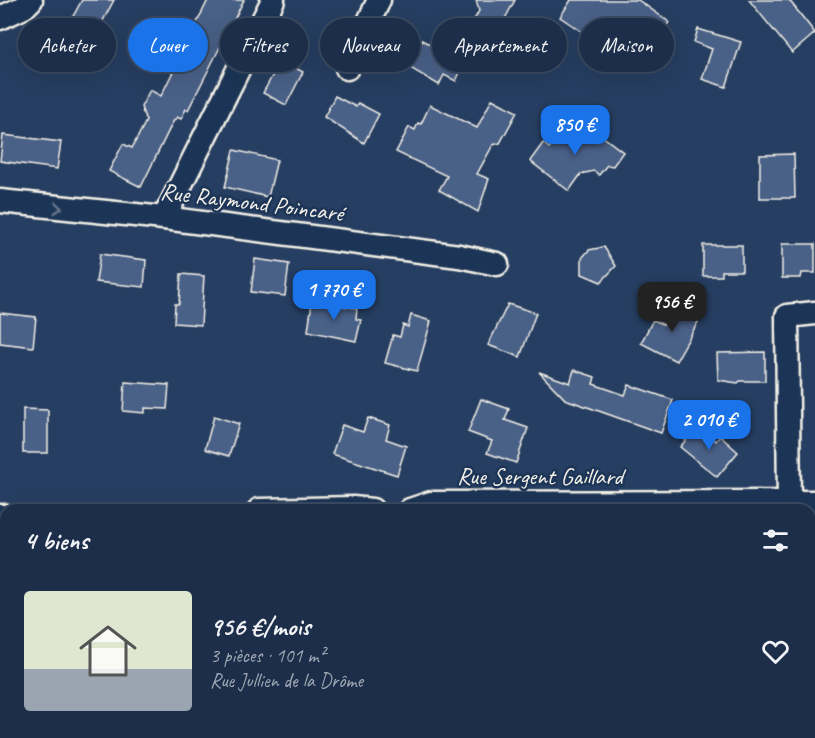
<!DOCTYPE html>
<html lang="fr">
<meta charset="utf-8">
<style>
body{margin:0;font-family:Caveat,sans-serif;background:#253650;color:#f1f3f6;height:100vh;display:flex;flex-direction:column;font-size:22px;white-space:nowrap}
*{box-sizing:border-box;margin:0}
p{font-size:20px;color:#a0a8b4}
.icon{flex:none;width:33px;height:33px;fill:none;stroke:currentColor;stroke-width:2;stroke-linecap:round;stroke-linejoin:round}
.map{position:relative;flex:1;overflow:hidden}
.sheet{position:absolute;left:0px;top:504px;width:816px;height:234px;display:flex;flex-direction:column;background:#1c2e49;border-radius:18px 18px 0 0;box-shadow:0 6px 24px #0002,0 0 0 2px #3a4a61}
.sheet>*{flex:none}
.banner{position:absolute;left:18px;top:18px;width:780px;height:54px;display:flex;gap:12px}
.price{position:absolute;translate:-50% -51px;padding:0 14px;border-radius:12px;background:#1a73e8;color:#fff;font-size:20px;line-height:39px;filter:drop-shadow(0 2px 3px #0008)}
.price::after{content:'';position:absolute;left:50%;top:36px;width:18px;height:14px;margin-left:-9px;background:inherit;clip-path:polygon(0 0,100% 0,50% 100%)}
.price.selected{background:#222;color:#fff}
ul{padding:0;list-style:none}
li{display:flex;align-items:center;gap:18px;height:150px;padding:0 24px}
li span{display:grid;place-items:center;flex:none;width:168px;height:120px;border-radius:6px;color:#555}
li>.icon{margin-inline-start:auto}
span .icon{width:72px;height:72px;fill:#fffc;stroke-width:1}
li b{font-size:26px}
h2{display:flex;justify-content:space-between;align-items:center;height:72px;padding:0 24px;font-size:26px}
.chip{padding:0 21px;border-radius:27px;background:#1c2e49;box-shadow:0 6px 24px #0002,0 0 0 2px #3a4a61;font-size:21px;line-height:54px}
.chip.selected{background:#1a73e8;color:#fff}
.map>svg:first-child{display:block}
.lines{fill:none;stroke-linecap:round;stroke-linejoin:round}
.stream{stroke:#8aa2b0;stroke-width:6}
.building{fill:#4a6187;stroke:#f4f1e8;stroke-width:1.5}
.minor-casing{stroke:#f4f1e8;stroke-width:27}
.minor{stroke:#1d3557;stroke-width:22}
.oneway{stroke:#68778a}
.labels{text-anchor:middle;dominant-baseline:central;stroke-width:5;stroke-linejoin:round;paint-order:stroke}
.street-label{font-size:24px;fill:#f4f1e8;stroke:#1d3557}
</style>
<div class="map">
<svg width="815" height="738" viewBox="0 0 815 738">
<rect width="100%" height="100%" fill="#263e61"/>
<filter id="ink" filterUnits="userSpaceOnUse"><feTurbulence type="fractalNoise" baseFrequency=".0167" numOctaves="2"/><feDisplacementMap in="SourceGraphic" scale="12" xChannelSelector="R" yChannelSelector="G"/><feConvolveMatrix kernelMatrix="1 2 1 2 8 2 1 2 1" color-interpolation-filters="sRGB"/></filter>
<g filter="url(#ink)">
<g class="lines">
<!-- stream -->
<g class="stream">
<polyline points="810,631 815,632"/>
<polyline points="0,652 6,651"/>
</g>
</g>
<!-- building -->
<g class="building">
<polygon points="82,0 114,0 91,43 86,40 69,72 44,59 60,29 65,31"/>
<polygon points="208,0 244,0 188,110 186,109 181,119 177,117 173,122 141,187 109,171 123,144 132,148 146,121 141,107 150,90 161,96"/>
<polygon points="476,0 515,0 500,28 495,25 489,37 470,27 479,11"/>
<polygon points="571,0 638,0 669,22 658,40 647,32 633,53 596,28 590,37 560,17"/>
<polygon points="749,0 789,0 815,33 792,53"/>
<polygon points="698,29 741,42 726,87 702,79 712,49 694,42"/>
<polygon points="403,31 440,49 444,41 469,53 456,81 444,75 439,85 390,56"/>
<polygon points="281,60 303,72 286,105 263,93"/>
<polygon points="335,96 356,107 358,103 379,114 364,143 324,117"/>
<polygon points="492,99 517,112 500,143 493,145 477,174 489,179 478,212 439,190 447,176 396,152 409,127 415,130 418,123 421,124 430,105 477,128"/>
<polygon points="569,120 598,141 602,136 623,152 613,166 607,165 599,175 594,171 581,174 569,191 530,161 543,143 549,148"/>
<polygon points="3,135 61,142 57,169 0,161"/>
<polygon points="234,150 277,160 268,197 225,187"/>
<polygon points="794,154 795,198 760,198 760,155"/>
<polygon points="782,244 815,244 815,273 802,273 801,278 782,278"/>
<polygon points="703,245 742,245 742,271 722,271 722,276 703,276"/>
<polygon points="604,247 616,266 601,282 582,274 582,258 589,250"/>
<polygon points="100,254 146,260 144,287 96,282"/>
<polygon points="255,259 289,264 285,296 251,292"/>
<polygon points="181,274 204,276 201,325 174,323 175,304 179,304"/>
<polygon points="312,302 357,308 356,319 361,320 356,341 308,331"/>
<polygon points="676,303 698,316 698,322 676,361 641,343 653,320 664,325"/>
<polygon points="508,304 536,313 520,357 488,345"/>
<polygon points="0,313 36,317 33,347 0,343"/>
<polygon points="411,315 431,321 417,371 385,363 393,335 400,337 403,325 408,327"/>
<polygon points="765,352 765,381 740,381 738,383 718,380 717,353"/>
<polygon points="574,370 595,377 593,384 625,395 629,385 673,400 661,433 565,399 539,372 570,383"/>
<polygon points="125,382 169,385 167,409 145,408 145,413 123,411"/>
<polygon points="481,399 509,409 505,420 528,428 516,463 487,453 492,441 468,432"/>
<polygon points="23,409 48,410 48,453 23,453"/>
<polygon points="214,416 239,424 229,456 205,449"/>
<polygon points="368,418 390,425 386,439 406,446 397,475 332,454 342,425 363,432"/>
<polygon points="698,426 716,441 720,436 738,452 717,477 680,447"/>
</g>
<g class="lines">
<defs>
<g id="minor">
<polyline points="0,18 24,7 31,0"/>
<polyline points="347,68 379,0"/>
<polyline points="0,201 164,218 459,256 497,264"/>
<polyline points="164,218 273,0"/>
<polyline points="789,503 787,316 815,313"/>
<polyline points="259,510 353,508 372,510"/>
<polyline points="410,510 431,503 815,502"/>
<polyline points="0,516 6,516"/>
<polyline points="338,738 339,732"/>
<polyline points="572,738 629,735"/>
</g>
</defs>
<!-- minor casing -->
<use href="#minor" class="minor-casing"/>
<!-- minor -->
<use href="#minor" class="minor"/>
</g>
<!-- one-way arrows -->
<defs><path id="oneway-chevron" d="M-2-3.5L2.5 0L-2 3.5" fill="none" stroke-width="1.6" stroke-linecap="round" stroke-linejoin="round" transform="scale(1.5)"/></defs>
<use class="oneway" href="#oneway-chevron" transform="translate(58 208) rotate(5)"/>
</g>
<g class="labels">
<!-- street labels -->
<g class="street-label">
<text transform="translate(252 202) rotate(7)">Rue Raymond Poincaré</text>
<text x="540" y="476">Rue Sergent Gaillard</text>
</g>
</g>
</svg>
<b class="price" style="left:575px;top:156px">850 €</b>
<b class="price" style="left:334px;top:321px">1 770 €</b>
<b class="price selected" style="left:672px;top:333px">956 €</b>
<b class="price" style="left:709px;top:451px">2 010 €</b>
<div class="banner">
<a class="chip">Acheter</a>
<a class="chip selected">Louer</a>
<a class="chip">Filtres</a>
<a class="chip">Nouveau</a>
<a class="chip">Appartement</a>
<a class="chip">Maison</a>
</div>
<section class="sheet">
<h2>4 biens<svg class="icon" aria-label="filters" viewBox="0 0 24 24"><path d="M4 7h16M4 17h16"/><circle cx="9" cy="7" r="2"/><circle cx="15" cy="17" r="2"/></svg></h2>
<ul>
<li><span style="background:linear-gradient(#dfe7d0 65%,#9aa5b1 0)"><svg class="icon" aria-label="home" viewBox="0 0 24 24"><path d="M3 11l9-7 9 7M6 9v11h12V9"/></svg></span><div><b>956 €/mois</b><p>3 pièces · 101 m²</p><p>Rue Jullien de la Drôme</p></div><svg class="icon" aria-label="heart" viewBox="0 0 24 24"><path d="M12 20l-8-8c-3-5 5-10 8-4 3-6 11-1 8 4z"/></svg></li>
</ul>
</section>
</div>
